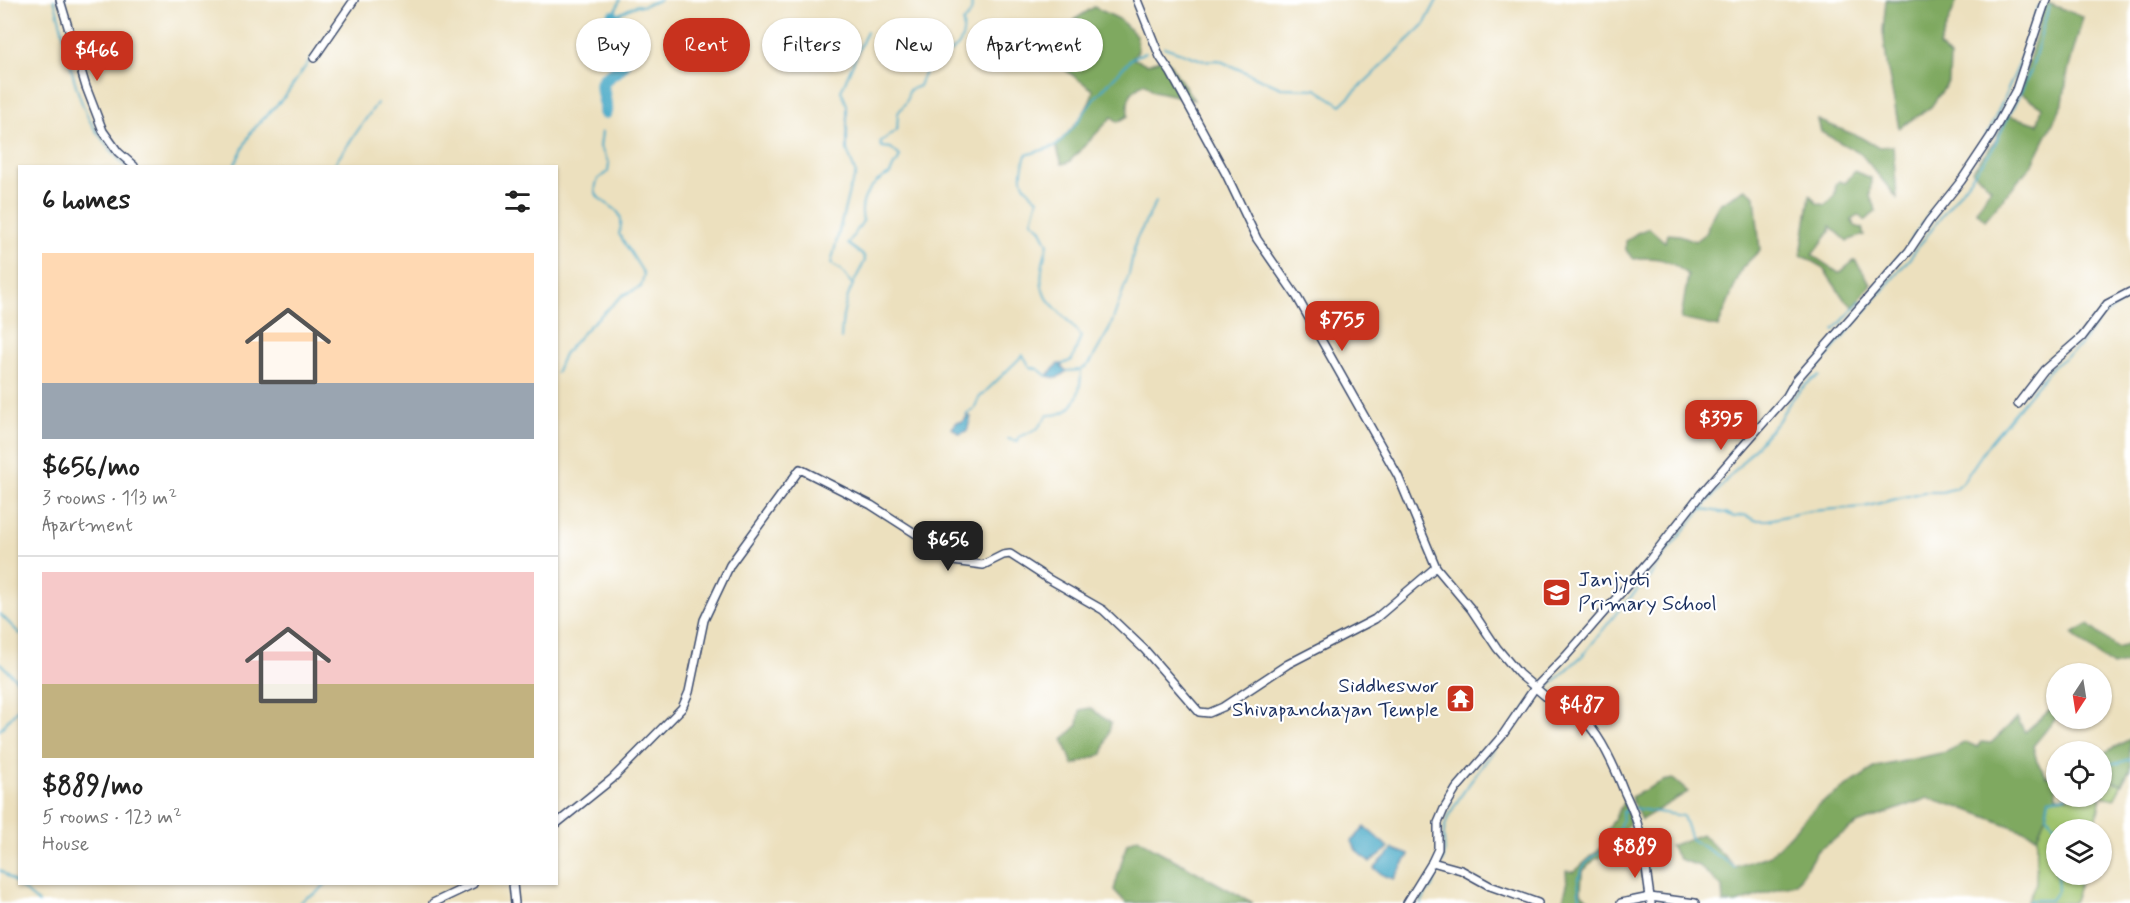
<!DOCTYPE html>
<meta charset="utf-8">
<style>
body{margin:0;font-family:Mynerve,sans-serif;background:#f6f6f6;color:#222;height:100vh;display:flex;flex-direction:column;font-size:22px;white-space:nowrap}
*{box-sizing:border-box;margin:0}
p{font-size:20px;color:#767676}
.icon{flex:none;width:33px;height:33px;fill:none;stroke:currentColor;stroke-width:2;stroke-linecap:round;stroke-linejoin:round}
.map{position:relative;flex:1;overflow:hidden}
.drawer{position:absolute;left:18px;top:165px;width:540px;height:720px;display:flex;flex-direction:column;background:#fff;border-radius:0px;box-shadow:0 2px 4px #0004}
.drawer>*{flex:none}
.banner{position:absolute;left:576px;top:18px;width:570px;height:54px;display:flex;gap:12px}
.needle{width:39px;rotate:192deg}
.buttons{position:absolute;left:2046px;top:663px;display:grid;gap:12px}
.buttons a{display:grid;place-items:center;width:66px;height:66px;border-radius:50%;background:#fff;box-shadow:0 2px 4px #0004;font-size:30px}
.price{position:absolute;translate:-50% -51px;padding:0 14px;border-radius:12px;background:#c8321e;color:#fff;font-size:20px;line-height:39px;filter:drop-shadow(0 2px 3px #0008)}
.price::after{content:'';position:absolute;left:50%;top:36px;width:18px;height:14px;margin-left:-9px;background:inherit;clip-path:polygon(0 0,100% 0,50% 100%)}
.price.active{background:#222;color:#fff}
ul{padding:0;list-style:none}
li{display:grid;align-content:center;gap:12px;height:318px;padding:0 24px}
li+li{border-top:2px solid #e0e0e0}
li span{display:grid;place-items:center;height:186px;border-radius:0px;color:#555}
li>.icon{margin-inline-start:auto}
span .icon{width:108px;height:108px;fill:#fffc;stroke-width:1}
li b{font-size:26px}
h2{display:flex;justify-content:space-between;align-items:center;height:72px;padding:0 24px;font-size:26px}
.pill{padding:0 21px;border-radius:27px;background:#fff;box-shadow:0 2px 4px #0004;font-size:21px;line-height:54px}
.pill.active{background:#c8321e;color:#fff}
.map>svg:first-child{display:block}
.green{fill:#9fc36d;stroke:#5d7966;stroke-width:1.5}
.forest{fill:#7fa960;stroke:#4d6c5f;stroke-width:1.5}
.water{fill:#47a9c6;stroke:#316c92;stroke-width:1.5}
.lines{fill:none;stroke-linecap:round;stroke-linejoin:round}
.stream{stroke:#47a9c6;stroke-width:2}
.river{stroke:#47a9c6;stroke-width:14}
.street-casing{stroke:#3a4a6c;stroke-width:10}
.street{stroke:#fff;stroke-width:7}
.labels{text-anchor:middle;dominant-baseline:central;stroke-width:4.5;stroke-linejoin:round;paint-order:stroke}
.poi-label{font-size:21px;fill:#1b2f5e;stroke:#fff;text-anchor:start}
</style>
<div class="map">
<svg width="2130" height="903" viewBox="0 0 2130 903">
<rect width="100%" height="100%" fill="#fff"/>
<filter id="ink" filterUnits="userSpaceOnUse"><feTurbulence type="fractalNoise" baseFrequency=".0167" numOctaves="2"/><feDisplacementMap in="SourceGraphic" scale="12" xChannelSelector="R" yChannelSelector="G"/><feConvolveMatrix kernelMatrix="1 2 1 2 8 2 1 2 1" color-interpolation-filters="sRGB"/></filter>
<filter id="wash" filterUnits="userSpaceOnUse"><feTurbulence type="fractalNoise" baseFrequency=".008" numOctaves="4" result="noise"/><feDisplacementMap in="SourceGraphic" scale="24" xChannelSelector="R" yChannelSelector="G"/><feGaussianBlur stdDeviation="1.35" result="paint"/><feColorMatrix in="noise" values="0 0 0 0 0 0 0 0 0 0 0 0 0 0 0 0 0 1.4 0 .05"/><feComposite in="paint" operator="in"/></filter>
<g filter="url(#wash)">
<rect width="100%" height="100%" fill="#ece0be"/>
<!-- green -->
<g class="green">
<polygon points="2102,779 2122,784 2114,799 2102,796"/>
<polygon points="2101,796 2095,829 2056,830 2056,874 2083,875 2073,903 2026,903 2036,883 2037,836 2046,815 2049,799 2066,797"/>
</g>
<!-- forest -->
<g class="forest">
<polygon points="1886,0 1957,0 1939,46 1950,57 1949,81 1931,107 1899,128 1888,71 1883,31"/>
<polygon points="2045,2 2083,17 2068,71 2063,103 2033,163 1985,220 1976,211 1991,188 1972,171 1995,141 2007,115 2038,124 2042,107 2020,93"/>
<path d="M1094,7l25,12 17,16 2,16 -6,7 15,6 19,-6 28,42 -40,-9 -10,-8c-16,9 -17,17 -16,33l-10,6 -6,-5 -43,45 -7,2 -6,-18c12,-13 36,-38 37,-56l-29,-21 -3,-13 14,-37z"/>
<polygon points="1818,120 1860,137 1877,147 1893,146 1897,198 1861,154 1821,132"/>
<path d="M1855,171l16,7 -1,18 4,7 2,8 -11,10 -7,-6 -7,4 4,7 7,2 2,7 -17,6 -17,-15v6l-18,23 27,18 16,-13 16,24 -17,23 -10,-8 -22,-32 -21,-12 9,-60 7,8 8,2c7,-6 12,-9 10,-20l4,-4 6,2z"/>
<path d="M1745,189l10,7 5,54 -18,18 -24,59 -37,-8 7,-44c-19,-16 -31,-19 -55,-16l-7,-9v-9l11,-8 12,-5 16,14 2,-8 12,1 16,6 12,-9 2,-10 10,-18z"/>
<polygon points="2088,625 2117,648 2130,644 2130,662 2112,666 2072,634"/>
<polygon points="2056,705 2056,718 2033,746 2037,762 2047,777 2056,773 2056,796 2066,797 2049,799 2046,815 2037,836 1965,809 1928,798 1857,824 1817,851 1797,883 1736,903 1723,903 1722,887 1699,866 1679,859 1670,846 1702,834 1735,867 1770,855 1818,805 1876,767 1946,752 1966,742 1977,747 1981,742 1991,743 2017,718 2025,732"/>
<polygon points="1090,708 1111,723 1103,754 1073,765 1063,739 1078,725 1080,710"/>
<polygon points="2130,739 2130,769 2122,784 2102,779 2102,754"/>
<polygon points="1673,779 1688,792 1641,820 1631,797 1663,781"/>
<polygon points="1624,801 1630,822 1610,850 1601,857 1595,859 1582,872 1581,893 1593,903 1562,903 1567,885 1566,871 1574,872 1604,845 1601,836 1609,828"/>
<polygon points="1138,838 1153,848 1253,903 1126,903 1114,890 1127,843"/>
</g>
<!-- water -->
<g class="water">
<polygon points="1058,364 1063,364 1061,367 1067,371 1057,378 1047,376"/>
<polygon points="966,415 971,417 967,431 960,434 952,428 957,422 962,422 968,416"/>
<polygon points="1365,827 1389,848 1370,862 1356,850 1352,841"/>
<polygon points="1393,849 1409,855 1394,879 1383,875 1374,868"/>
</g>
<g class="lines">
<!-- stream -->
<g class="stream">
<path d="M54,0c12,37 16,77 32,113 9,20 25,37 39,53"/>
<polyline points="613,17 637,5 642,6 660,0"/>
<polyline points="613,17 620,0"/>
<polyline points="1164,47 1205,61 1218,60 1281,88 1316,89 1341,105 1424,25 1437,0"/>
<polyline points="234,166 251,132 286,95 312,57"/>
<polyline points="333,166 377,103"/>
<polyline points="1908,244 1947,189 1969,163 1991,127 2018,67 2038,7"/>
<polyline points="1888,270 1902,253"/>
<polyline points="852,284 840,269 831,264 849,191 856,174 847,150 847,105 841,91 867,31"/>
<polyline points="1834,330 1861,301"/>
<path d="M841,339c1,-34 8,-49 24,-78l-1,-5 -16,-12 15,-23c-5,-21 8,-39 27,-47l4,-9 3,-2 3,-7 -9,-8 -9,-1 -2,-5 17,-12 1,-17 8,-11 3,-12 10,-4c4,-11 11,-27 22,-33 6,-3 4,1 10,-2 12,-5 13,-18 12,-29 8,-7 10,-11 8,-22"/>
<path d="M1063,364l9,-4 9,-24c-31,-40 -51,-34 -33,-92l-8,-16 -8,-7 6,-22c-19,-14 -19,-23 -12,-44l30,-9 17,-18 21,-29 38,-41 14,-6"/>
<polyline points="1817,368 1910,258 1992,150 2031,71 2049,6"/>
<polyline points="1067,371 1081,370 1090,363 1110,328 1129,274 1136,240 1156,202"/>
<path d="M556,373l8,-19 25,-28 34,-31 18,-8 3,-13 -25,-40c1,-5 3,-9 2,-14 -2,-19 -35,-15 -23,-41l10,-7 1,-9 -9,-16 2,-15"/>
<polyline points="966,415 974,409 979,398 1023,355 1030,367 1038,369 1047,376"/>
<path d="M1008,439l10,2 1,-4 18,-8 11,-14c27,1 33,-22 33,-45"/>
<polyline points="1703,509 1726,513 1734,517 1744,515 1755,520 1768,520 1810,511 1864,507 1924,492 1942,492 1956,488 1963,482 1990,442 2052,367 2079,347 2102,316 2130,298"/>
<polyline points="0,614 20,634"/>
<polyline points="0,663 20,683"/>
<path d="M1547,688l36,-33 39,-49 28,-29 7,-13 37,-46 85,-98c8,-16 23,-36 40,-44"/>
<polyline points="1514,724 1529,705 1538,697"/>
<polyline points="0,730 20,706"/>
<polyline points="2102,764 2119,763 2130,759"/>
<polyline points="2059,830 2046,815 2049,799 2066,796"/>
<path d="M1442,863c6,-12 -1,-25 3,-37 9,-26 34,-54 49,-76"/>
<polyline points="0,870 39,903"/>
<polyline points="299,903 307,897 315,894 326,884"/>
<polyline points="1421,903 1427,892 1433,887 1437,869"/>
<path d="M1577,903l3,-5c-4,-21 -1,-31 17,-44 4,-4 11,-7 15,-11 7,-9 9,-20 11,-31l9,-4 51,8 8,23 44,28"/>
<polyline points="2028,903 2030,900 2051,900 2058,890 2056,863"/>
</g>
<!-- river -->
<path class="river" d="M605,112c2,-10 -6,-26 -1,-32 6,-7 20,-11 20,-21 -1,-15 -12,-26 -11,-42"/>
</g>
</g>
<g filter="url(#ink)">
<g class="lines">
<defs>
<g id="street">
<polyline points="60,0 86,87 103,131 118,152 134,166"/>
<path d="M1137,0l23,57 11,16 55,101 31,65 40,58 101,179 38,91 35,42 26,39 22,26 32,27c39,7 60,57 73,90 6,13 12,25 15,39 6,24 8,49 12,73"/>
<polyline points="314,58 354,0"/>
<polyline points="2018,404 2044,370 2082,337 2107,304 2130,292"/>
<polyline points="556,824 612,779 682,708 689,692 704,620 730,565 800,469 871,505 924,539 953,561 983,565 1003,555 1010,554 1047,578 1103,610 1145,650 1199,712 1209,713 1223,707 1288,664 1375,619 1436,567"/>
<polyline points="1432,862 1461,870 1490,886 1538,903"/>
<polyline points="513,884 515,903"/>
<polyline points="433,903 473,884"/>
<polyline points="1407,903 1431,864 1438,849 1438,823 1444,809 1456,789 1502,736 1534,689 1566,656 1651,558 1701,494 1787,396 1796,380 1909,251 1929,221 1961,181 1991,136 2016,90 2046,0"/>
<polyline points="1621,903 1650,897 1695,903"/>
</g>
</defs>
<!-- street casing -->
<use href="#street" class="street-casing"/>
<!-- street -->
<use href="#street" class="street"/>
</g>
</g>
<!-- icons -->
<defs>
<symbol id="school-square" viewBox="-11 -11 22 22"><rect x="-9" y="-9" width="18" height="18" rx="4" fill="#c8321e" stroke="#fff"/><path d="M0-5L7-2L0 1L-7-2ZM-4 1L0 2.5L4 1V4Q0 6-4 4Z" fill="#fff"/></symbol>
<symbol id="temple-square" viewBox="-11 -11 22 22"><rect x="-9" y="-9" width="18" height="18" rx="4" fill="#c8321e" stroke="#fff"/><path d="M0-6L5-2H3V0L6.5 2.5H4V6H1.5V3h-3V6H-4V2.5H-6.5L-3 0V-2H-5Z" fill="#fff"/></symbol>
</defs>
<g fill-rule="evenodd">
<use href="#school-square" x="1540" y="576" width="33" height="33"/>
<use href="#temple-square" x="1444" y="682" width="33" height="33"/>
</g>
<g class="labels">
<!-- poi labels -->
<g class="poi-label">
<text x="1578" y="580">Janjyoti<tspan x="1578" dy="24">Primary School</tspan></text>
<text x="1439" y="686" text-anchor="end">Siddheswor<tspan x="1439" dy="24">Shivapanchayan Temple</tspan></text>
</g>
</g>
</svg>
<div class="buttons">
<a><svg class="needle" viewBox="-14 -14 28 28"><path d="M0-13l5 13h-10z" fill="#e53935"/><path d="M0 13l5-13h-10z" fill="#767676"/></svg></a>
<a><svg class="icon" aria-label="locate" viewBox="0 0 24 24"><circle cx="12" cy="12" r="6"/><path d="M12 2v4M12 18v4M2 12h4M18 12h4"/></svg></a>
<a><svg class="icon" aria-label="layers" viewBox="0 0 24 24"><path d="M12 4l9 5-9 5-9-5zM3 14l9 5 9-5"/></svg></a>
</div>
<b class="price" style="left:97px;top:82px">$466</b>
<b class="price" style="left:1342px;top:352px">$755</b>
<b class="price" style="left:1721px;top:451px">$395</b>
<b class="price active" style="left:948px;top:572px">$656</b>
<b class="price" style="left:1582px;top:737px">$487</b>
<b class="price" style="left:1635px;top:879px">$889</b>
<div class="banner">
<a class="pill">Buy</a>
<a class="pill active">Rent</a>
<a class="pill">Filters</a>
<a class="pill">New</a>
<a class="pill">Apartment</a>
</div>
<section class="drawer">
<h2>6 homes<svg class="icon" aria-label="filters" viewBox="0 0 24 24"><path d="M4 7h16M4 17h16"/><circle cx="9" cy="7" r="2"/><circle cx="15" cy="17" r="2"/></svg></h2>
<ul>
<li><span style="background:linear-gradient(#ffd9b3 70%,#9aa5b1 0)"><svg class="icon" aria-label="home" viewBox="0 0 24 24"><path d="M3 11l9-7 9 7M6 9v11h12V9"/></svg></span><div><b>$656/mo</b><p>3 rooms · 113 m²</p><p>Apartment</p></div></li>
<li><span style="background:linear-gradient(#f6c9c9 60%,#c2b280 0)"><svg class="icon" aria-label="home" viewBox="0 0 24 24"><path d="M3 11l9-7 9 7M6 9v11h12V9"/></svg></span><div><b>$889/mo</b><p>5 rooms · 123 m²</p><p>House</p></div></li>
</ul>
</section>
</div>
